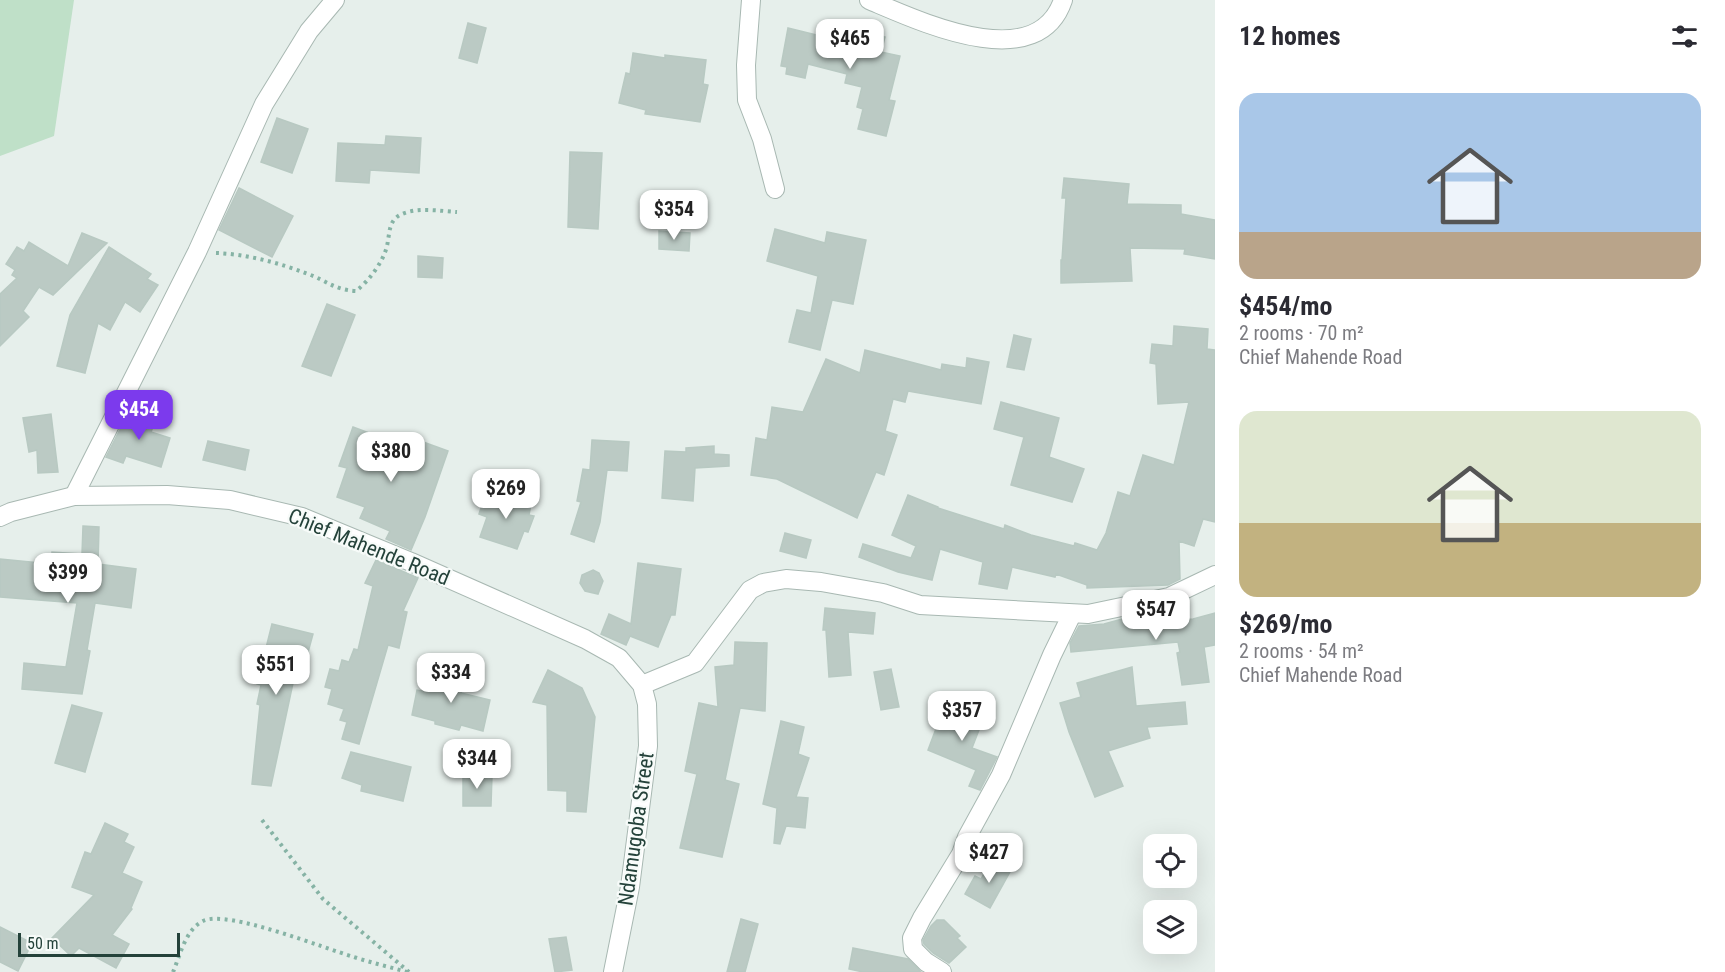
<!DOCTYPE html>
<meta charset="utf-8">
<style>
body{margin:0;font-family:"Roboto Condensed",sans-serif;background:#f7f7f7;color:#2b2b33;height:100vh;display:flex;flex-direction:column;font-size:22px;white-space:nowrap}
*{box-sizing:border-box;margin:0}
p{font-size:20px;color:#7c7c81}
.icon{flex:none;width:33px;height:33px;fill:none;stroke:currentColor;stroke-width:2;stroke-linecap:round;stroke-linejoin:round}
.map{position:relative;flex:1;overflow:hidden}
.details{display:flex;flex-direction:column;background:#fff;width:510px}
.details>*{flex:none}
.tools{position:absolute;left:1143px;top:834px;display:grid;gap:12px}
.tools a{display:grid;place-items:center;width:54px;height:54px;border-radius:12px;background:#fff;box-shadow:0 6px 24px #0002;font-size:30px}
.scale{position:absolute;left:18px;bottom:15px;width:162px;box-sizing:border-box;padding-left:6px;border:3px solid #24423a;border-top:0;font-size:16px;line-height:21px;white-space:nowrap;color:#24423a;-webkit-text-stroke:4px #f7fbf9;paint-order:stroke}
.price{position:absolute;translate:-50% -51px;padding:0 14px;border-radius:12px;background:#fff;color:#222;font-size:20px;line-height:39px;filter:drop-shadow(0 2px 3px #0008)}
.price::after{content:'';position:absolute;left:50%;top:36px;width:18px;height:14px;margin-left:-9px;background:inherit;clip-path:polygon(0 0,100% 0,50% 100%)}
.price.current{background:#7c3aed;color:#fff}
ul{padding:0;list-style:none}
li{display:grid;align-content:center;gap:12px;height:318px;padding:0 24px}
li span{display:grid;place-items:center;height:186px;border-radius:18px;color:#555}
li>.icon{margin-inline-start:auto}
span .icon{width:108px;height:108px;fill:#fffc;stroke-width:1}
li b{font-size:26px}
h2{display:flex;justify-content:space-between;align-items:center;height:72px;padding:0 24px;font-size:26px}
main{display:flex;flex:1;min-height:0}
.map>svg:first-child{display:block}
.green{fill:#bfe0c8}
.building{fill:#bbcac4;stroke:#b8c9c2;stroke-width:1.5}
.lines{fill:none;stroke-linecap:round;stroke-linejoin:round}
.minor-casing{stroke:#a8b8b2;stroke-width:20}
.path{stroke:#86b3a5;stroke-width:4;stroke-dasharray:3 4.5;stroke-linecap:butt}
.minor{stroke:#fff;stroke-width:18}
.labels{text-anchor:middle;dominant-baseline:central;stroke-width:4.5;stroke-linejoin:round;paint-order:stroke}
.street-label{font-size:21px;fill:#24423a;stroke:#f7fbf9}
</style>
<main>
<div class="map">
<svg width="1215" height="972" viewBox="0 0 1215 972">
<rect width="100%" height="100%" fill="#e6efeb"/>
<!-- green -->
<polygon class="green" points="0,0 74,0 54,136 0,156"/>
<!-- building -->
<g class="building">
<polygon points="468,23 486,28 477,63 459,58"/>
<polygon points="788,28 853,44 856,30 885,37 881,52 900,56 889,100 895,101 886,136 858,129 863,109 857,107 862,87 845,83 847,74 808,64 805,78 786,74 787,67 781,66"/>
<polygon points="633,53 665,58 665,55 706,60 703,84 708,85 700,122 645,114 646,110 619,103 626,73 630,74"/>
<polygon points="277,118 308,129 292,173 261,162"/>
<polygon points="386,136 421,138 419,173 370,170 369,183 336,181 338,143 385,145"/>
<polygon points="570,152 602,153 598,229 568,227"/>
<polygon points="1064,178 1129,184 1127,204 1181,205 1181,214 1215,220 1215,259 1184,254 1185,249 1130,248 1132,281 1061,283 1061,260 1062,260 1066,198 1062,198"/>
<polygon points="239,188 293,216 272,257 219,230"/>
<polygon points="775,229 825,243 827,232 866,240 853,304 832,300 820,350 789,342 797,310 811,313 818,276 767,261"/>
<polygon points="659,231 690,233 689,251 659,249"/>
<polygon points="82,233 107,243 53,295 39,287 23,311 29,317 0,346 0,294 17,278 12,275 15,270 6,264 17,247 24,251 29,242 68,266"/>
<polygon points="109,247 151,274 147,279 158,285 140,312 125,302 110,330 98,323 85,373 57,366 70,315"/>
<polygon points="418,256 443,258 442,278 418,277"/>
<polygon points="327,304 355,315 331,376 302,366"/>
<polygon points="1174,326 1208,329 1207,349 1215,350 1215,522 1203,519 1194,546 1179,541 1180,579 1168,585 1087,588 1087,585 1056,574 1055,577 1012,567 1007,589 979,584 983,562 940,549 932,580 898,572 859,557 863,544 911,558 916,546 892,535 908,495 938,507 938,508 1004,529 1005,525 1031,535 1074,546 1075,543 1097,550 1106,533 1118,492 1130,496 1143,455 1174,465 1189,402 1158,404 1156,364 1150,363 1152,344 1173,346"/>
<polygon points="1014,335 1031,339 1024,370 1007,367"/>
<polygon points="865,350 941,370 942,364 966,368 967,358 989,362 981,404 908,391 905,402 893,399 885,431 897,435 884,475 876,472 857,518 777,479 751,475 756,438 767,440 772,407 803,412 826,359 860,373"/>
<polygon points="1001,402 1059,418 1049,457 1084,469 1072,502 1011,485 1024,437 994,429"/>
<polygon points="131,408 156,419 151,432 170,438 161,467 126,456 123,463 106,457"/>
<polygon points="51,414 58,472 38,473 37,450 29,452 23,418"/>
<polygon points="353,427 412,449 415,439 448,451 425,517 411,550 386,539 390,531 360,518 365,507 337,497 347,468 339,466"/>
<polygon points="592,440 629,442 627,471 607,470 600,522 594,542 571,534 581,502 577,501 583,469 590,470"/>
<polygon points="208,441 249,450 245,470 203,460"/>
<polygon points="714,446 714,454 729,455 729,466 695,468 693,501 662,498 665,451 686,452 686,448"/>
<polygon points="492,491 531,504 529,515 534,516 528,532 524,531 517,549 480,537 487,517 479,514 483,502 488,503"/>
<polygon points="83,526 99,527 98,564 136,569 131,608 95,603 87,650 90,651 82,694 22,689 24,663 66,667 77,603 0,597 0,559 51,564 52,552 82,554"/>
<polygon points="785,533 811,540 806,558 780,551"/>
<polygon points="376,560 418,578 403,611 407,612 399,648 388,645 359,744 342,739 347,722 340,720 344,709 328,704 332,689 325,687 330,669 339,671 342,660 349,662 354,649 358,650 373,586 365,583"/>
<polygon points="638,563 681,569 675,615 671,615 658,647 630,636 626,645 601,634 609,614 631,624"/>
<polygon points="593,570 599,573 603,581 598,594 585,591 580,583 582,575"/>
<polygon points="825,608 875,613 873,634 848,632 851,675 829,677 826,630 823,630"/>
<polygon points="1215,613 1215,645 1204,647 1209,682 1182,685 1177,653 1180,652 1178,642 1071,652 1070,643 1079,626 1104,624 1126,618 1127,626 1193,619"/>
<polygon points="272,624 313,634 307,656 299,655 271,786 252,784 260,705 257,704 261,685 257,684"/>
<polygon points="735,642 767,643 765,711 740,708 725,780 739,784 722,857 680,848 697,774 685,771 699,703 718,707 715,667 734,665"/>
<polygon points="1132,667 1136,706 1185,702 1187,724 1147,727 1150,738 1108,751 1123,786 1095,797 1069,732 1060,703 1081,697 1077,683"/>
<polygon points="891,669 899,707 881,710 874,672"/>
<polygon points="548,670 582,688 595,717 586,812 567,811 567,791 548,790 547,705 533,702"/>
<polygon points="444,671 465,676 461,693 490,700 483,731 461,725 459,730 435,724 435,721 412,715 417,690 428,692 431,679 441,681"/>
<polygon points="946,702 984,717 972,748 997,757 980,790 969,786 976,770 928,750"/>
<polygon points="72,705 102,713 85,772 55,763"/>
<polygon points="781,721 804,727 798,754 809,758 796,797 808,798 805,828 786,826 780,844 774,843 777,808 763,804"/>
<polygon points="351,752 411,767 403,801 361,791 362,785 342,778"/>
<polygon points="463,775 492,775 491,806 463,806"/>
<polygon points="105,823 128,834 124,842 134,847 122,873 142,882 131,908 132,909 112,935 129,944 116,968 79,948 71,956 52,938 94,895 72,887 85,852 91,854"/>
<polygon points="992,859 1011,870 990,908 965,894 975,876 981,879"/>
<polygon points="741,919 758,924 745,972 727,972"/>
<polygon points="937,920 944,920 960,936 957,938 966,947 949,963 933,953 924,944 923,940 931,926"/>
<polygon points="0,927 32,943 18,971 0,962"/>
<polygon points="566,937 572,970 555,972 549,939"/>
<polygon points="853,948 908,959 921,972 863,972 849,969"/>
</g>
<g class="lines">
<defs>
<g id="minor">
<polyline points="751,0 746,65 747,100 762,139 775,189"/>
<path d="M869,0c50,21 168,77 194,0"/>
<polyline points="74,496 197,252 264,104 309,31 335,0"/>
<polyline points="0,517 11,512 74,496 167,495 230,500 302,517 411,562 585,639 619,658 642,685 647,704 648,746 630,887 613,972"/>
<polyline points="642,685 695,663 750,590 763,583 786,579 821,582 883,593 920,605 1088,614 1169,597 1215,575"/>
<polyline points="942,972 926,962 913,949 912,938 922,918 961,854 967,837 1001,775 1052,655 1072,614"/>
</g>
</defs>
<!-- minor casing -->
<use href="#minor" class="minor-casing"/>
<!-- path -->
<g class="path">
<path d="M216,253c30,1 64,10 92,21 19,7 27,16 48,17 13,-10 27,-29 31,-45 3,-13 1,-26 15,-32 16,-7 38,-3 55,-2"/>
<polyline points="262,820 323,899 409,972"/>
<path d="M173,972c7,-16 12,-42 30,-51 24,-12 123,28 151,36 18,6 36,10 53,15"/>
</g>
<!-- minor -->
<use href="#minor" class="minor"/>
</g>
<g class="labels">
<!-- street labels -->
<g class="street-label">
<text transform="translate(369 547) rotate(22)">Chief Mahende Road</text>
<text transform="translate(636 829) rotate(-82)">Ndamugoba Street</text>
</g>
</g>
</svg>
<div class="tools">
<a><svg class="icon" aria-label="locate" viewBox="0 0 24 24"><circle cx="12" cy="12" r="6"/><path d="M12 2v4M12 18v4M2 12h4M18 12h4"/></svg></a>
<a><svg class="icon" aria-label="layers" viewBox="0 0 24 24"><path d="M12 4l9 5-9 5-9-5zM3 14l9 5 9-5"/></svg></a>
</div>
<div class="scale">50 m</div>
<b class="price" style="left:850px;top:70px">$465</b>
<b class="price" style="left:674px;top:241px">$354</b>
<b class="price current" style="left:139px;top:441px">$454</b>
<b class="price" style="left:391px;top:483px">$380</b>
<b class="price" style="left:506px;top:520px">$269</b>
<b class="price" style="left:68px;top:604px">$399</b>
<b class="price" style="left:1156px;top:641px">$547</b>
<b class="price" style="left:276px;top:696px">$551</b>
<b class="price" style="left:451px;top:704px">$334</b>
<b class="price" style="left:962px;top:742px">$357</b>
<b class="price" style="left:477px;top:790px">$344</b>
<b class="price" style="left:989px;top:884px">$427</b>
</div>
<section class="details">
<h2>12 homes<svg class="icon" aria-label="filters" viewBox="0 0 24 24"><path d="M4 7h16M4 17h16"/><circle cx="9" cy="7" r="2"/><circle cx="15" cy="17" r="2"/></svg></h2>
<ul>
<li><span style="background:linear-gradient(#a9c7e8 75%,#b9a48a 0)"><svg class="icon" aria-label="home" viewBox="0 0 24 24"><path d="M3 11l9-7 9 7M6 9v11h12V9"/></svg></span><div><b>$454/mo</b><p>2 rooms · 70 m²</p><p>Chief Mahende Road</p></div></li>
<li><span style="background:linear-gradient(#dfe7d0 60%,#c2b280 0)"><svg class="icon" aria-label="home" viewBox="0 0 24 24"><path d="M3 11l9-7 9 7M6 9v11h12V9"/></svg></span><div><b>$269/mo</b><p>2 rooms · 54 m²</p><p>Chief Mahende Road</p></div></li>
</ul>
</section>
</main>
